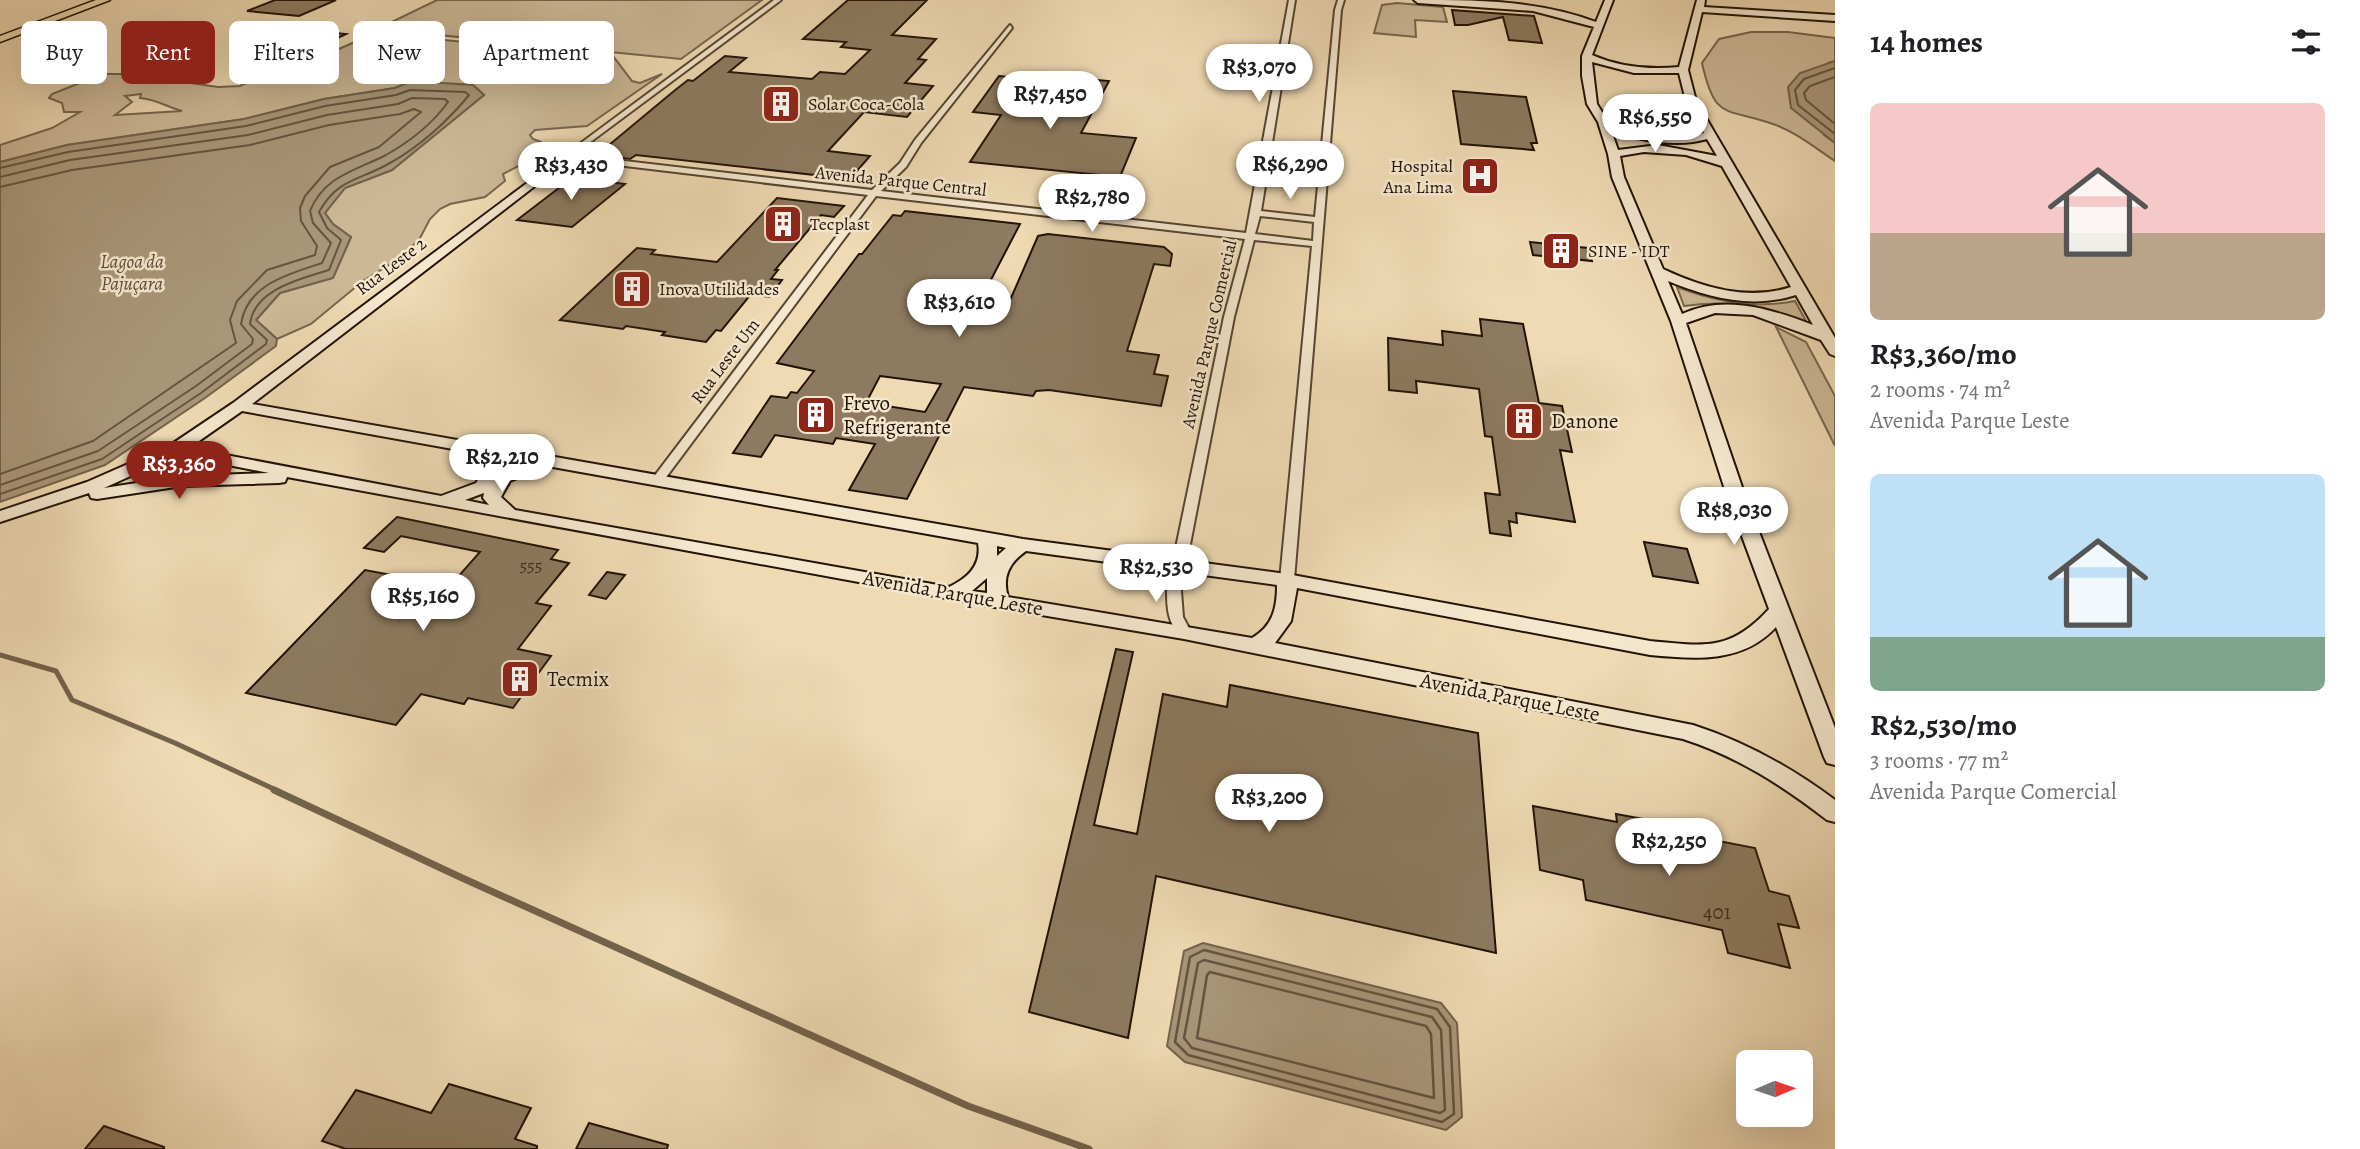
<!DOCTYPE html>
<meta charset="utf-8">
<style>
body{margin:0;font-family:Alegreya,serif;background:#f2f2f2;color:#202124;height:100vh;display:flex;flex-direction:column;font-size:26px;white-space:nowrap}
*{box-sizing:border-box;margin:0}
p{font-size:23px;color:#757577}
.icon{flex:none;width:38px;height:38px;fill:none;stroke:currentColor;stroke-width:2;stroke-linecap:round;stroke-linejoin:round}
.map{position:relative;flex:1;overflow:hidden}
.sheet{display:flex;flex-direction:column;background:#fff;width:525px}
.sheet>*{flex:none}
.guide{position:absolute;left:21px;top:21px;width:665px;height:63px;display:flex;gap:14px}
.needle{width:46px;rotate:88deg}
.controls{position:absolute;left:1736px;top:1050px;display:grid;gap:14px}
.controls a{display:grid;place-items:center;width:77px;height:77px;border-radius:10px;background:#fff;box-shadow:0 7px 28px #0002;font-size:35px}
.price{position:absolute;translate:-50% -60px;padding:0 16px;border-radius:24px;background:#fff;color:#222;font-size:23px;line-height:46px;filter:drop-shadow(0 2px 4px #0008)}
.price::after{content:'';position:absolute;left:50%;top:42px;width:21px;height:16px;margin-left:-10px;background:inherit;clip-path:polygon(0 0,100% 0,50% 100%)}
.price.on{background:#8f2418;color:#fff}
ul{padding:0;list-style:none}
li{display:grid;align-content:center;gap:14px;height:371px;padding:0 35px}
li span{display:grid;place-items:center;height:217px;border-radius:10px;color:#555}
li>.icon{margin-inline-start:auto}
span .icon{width:126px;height:126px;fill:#fffc;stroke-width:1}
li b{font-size:30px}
h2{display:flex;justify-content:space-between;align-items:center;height:84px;padding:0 35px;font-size:30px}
.pill{padding:0 24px;border-radius:10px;background:#fff;box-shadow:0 7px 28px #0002;font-size:24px;line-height:63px}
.pill.on{background:#8f2418;color:#fff}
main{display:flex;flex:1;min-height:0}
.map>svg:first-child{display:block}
.green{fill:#ccb896;stroke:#77664e;stroke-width:2;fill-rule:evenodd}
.water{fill:#a99679;stroke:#73624b;stroke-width:2}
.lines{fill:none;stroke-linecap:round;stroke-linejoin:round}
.shore-far1{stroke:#665440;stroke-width:2}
.shore{stroke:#665440;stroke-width:2.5}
.stream-far1{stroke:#73624b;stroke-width:5}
.stream{stroke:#73624b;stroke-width:7}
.building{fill:#8d7a60;stroke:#221307;stroke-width:2;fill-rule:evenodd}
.street-casing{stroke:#554532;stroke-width:4}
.secondary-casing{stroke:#221307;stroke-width:4}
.primary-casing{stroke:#221307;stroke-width:3}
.street{fill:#f5e7ce;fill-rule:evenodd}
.secondary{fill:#f5e7ce;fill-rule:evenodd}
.primary{fill:#efdab3;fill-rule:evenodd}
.labels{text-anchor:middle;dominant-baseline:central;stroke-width:5;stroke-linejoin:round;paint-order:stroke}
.far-poi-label{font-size:18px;fill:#221307;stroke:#f5e7ce;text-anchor:start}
.far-street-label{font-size:18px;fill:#221307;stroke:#f5e7ce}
.number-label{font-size:18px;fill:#3d2d1d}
.far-water-label{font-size:19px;font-style:italic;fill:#5f4e3a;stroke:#f5e7ce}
.poi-label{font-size:21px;fill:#221307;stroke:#f5e7ce;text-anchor:start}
.street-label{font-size:21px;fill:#221307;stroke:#f5e7ce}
.near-number-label{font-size:21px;fill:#3d2d1d}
</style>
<main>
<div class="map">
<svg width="1835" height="1149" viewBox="0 0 1835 1149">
<rect width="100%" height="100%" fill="#efdab3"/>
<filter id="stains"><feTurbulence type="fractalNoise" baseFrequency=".00286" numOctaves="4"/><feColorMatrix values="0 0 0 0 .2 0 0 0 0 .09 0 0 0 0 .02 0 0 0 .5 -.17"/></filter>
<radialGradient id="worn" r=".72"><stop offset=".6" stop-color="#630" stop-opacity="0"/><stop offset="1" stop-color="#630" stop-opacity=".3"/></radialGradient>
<!-- green -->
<g class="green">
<polygon points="437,0 762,0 681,59 377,29"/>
<polygon points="1397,3 1443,7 1447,22 1415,20 1416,37 1374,33 1382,5"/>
<path d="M1751,32h37l47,6v23l-7,2 -4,72 11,8v18c-20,-13 -39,-29 -62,-37 -49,-17 -58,-3 -71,-61l17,-24z"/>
<path d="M391,35l222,21 19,25 8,2 22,-9 -75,52 -52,4 -5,5 3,4 8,3 1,12 -39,20 2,7 -20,16 -35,7 -10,5 -10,10 -11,21 -22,20 -34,21 -52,43 -34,15 -21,-19 24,-27 53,-15 18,-41 -18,-13 -8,-11 20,-25 47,-18 92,-75 -11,-10 -65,-2 -13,5 -71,11 -80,20 -177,26 -67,17v-17l52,-17 28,-16h-16l-2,-9 -13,-5 3,-4 50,-20h27l89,13 22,-1 34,-16 47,-13 47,-21zM141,94l-1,4c16,1 27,9 42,13l-67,4 17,-13 -7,-6z"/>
<path d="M1677,287c37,14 79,22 118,14l11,20c-40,-15 -79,-22 -122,-15z"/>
<polygon points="1776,327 1806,342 1835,396 1835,446"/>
</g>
<!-- water -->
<g class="water">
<polygon points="1835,61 1835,143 1791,108 1788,87 1800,73"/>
<polygon points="427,82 473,85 484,95 392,170 345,188 325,213 333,224 351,237 333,278 280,293 256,320 277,339 276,346 205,398 105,465 0,502 0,162 67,145 244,119 324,99 395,88 407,83"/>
<polygon points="1203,943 1441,1003 1457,1023 1462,1117 1446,1130 1185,1062 1167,1046 1184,951"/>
</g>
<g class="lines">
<!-- shore-far1 -->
<g class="shore-far1">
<polyline points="1835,68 1804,79 1795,90 1798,105 1835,134"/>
<polyline points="1835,77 1810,86 1804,93 1806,100 1835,124"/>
<path d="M0,168l68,-16 178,-26 79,-20 71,-11 14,-5 55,2 4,3c-21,26 -50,52 -79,68 -31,18 -52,15 -71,49l8,16 14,12 -12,30c-28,9 -75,19 -79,54l17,16 -1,4 -65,49 -99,66 -102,35"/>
<path d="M0,177l70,-17 178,-25 79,-20 71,-11 14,-6 33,1 3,3c-15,21 -39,40 -62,53 -31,16 -62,21 -76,56l3,12 18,20 -9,20c-33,11 -75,21 -81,61l12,15 -1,5 -56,42 -98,65 -98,34"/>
<polyline points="0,187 72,170 250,145 329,125 400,114 414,109 421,112 379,147 330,167 305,196 300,208 301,221 317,246 315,255 267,270 237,301 230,320 236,343 93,441 0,474"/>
</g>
<!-- shore -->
<g class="shore">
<polygon points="1204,950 1437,1009 1450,1027 1454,1114 1442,1122 1188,1055 1175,1042 1190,957"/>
<polygon points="1204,960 1432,1017 1441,1030 1445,1110 1440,1113 1192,1048 1184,1038 1198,963"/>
<polygon points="1210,972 1426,1026 1431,1034 1434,1098 1197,1038 1207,975"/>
</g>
<!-- stream-far1 -->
<polyline class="stream-far1" points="0,655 56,671 72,700 175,743 278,791"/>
<!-- stream -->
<polyline class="stream" points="274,790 460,877 968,1106 1089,1149"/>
</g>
<!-- building -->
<g class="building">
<polygon points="275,0 336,0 299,16 247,11"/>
<polygon points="848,0 927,0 892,35 936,39 918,59 926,60 905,83 933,86 907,117 864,112 828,151 870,156 850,179 636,155 630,159 597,155 674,91 688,80 693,81 725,56 746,58 729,72 812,79 820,72 845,74 870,50 841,47 846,42 803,39"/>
<polygon points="1452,10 1534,16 1542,43 1509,40 1503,17 1468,25 1455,25"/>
<polygon points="298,29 346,34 299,56 249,51"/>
<polygon points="999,76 1033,79 1018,100 1059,104 1075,78 1109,81 1081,133 1136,138 1120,177 970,162 1001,115 973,112"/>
<polygon points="1453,91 1526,97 1537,143 1531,143 1534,150 1461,144"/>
<polygon points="572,178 625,184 572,227 517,220"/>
<polygon points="777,198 844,206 834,217 821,215 775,270 778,270 771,279 782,280 769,297 751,294 721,331 716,330 706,342 662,335 665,332 626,326 623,329 560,320 637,248 655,250 651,254 717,262"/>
<path d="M905,211l115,13 -37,71 28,3 27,-62 10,-2 116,13 8,7 -2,12 -16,-2 -27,87 32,4 -5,19 14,2 -7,30 -112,-16 -13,1 -3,5 -69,-9 -57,112 -58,-9 26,-46 -39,-6 -3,6 -58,-9 -14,22 -28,-4 38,-57 16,2 4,-6 6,1 17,-22 -37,-8 82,-109h3l31,-39 8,1zM880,376l23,3 38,5 -16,28 -45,-7 2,-4 -14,-2z"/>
<polygon points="1530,242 1588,248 1592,261 1533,255"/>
<polygon points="1480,319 1523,324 1539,403 1562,406 1572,452 1560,450 1575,522 1516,513 1517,523 1509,521 1511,536 1490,533 1485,493 1500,495 1492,437 1485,436 1479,389 1416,381 1417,393 1389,390 1388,338 1443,345 1442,331 1482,336"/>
<polygon points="397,517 558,550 551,559 569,563 536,603 551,606 518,649 551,656 513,708 468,698 464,704 421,694 396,725 246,693 365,570 450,586 480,552 401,536 384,552 364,548"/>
<polygon points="1644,542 1687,549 1698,583 1653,576"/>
<polygon points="607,572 625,575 606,599 589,595"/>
<polygon points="1116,649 1133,652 1094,825 1137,834 1163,694 1227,707 1230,685 1478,733 1496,953 1156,876 1128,1038 1029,1012"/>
<polygon points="1533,806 1617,822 1616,814 1660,822 1662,830 1755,848 1769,891 1789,896 1799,928 1778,924 1790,968 1728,953 1722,930 1586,900 1583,880 1540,870"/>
<polygon points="449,1084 531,1108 515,1139 537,1146 537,1149 346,1149 322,1141 356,1090 431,1113"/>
<polygon points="589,1123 668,1145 667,1149 576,1149"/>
<polygon points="104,1126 164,1147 164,1149 85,1149"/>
</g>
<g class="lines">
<defs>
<path id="street" d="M774,0h7l-208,155 299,35 28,-27 15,-23 95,-115 2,3 -91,115 -15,24 -25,24 365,42 43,-233h6l-34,211 54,6 20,-207 3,-10h6l-3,10 -47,570 -2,3h-10l-2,-3 32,-334 -58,-6 -20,77 -53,274 2,26 8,15 -2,3h-10c-11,-14 -12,-26 -12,-44l57,-274 21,-78 -369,-43 -215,288h-8l-2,-3 2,-3 215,-283 -302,-36 -4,-2zM1260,216l54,6 -1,19 -58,-7z"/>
<path id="secondary" d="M1414,0c62,0 123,0 182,22l9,-22h8l-21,55c28,12 57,15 87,12l18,-67h8l-1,7 131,8v6l-133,-9 -14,58 8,31 139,237v18l-5,-2 -9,-14 -68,-25 -38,-2 -29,10 58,170 91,235v37l-8,-2 -3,-6 -48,-130c-34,37 -81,32 -126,28l-353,-67 -6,33 -16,22 418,82c52,17 98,42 142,75v22l-8,-2c-45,-35 -91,-64 -144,-81l-499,-100 -184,-31 -713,-131 -2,5 -6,1 -97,3 -85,13 -6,-1 -2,-5 -89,29v-11l87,-29 82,-36 64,-43 333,-249 4,1v4l-318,245 771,135 264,35 363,67c54,5 80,11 119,-32l-43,-116 -55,-172 -59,-144 -4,-23 -10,-32 -11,-18 -5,-28v-20l12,-29 -61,-16 -115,-8zM1592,62l42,11h45l7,28 18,32c-33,9 -66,0 -97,-13l-10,-16zM1611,130c31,11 64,18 96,9l10,17 -59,-11 -40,5zM1644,152l42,3 36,11 69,121c-44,14 -87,1 -128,-18l-39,-92 -4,-21zM1668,281c41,17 84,28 128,14l17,30c-42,-16 -88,-31 -131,-11zM242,411l283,51 -24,9 -1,-8h-12l-12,20 -35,13 -252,-48zM177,455l92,18 -87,3 -78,12zM547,466l431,77c4,22 -10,35 -29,44l-434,-77 -14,-13 9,-16zM484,493l-1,5 6,7 -24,-5zM997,546l9,2 -9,8zM1026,551l251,34c0,23 -4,41 -25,53l-244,-41c-6,-20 1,-34 18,-46zM987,578v15l-15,-2z"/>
<polygon id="primary" points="96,0 110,0 0,42 0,36"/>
</defs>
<!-- street casing -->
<use href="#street" class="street-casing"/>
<!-- secondary casing -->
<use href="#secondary" class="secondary-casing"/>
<!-- primary casing -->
<use href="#primary" class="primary-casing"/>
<!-- street -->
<use href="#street" class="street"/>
<!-- secondary -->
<use href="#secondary" class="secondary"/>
<!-- primary -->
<use href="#primary" class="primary"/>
</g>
<!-- icons -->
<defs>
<symbol id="building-square" viewBox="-11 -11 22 22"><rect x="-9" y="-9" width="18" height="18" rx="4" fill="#8f2418" stroke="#f5e7ce"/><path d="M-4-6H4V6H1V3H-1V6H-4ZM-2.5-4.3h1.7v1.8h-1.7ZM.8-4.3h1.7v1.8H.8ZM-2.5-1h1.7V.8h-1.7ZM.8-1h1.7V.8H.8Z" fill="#fff"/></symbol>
<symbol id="hospital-square" viewBox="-11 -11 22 22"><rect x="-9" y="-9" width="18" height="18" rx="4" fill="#8f2418" stroke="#f5e7ce"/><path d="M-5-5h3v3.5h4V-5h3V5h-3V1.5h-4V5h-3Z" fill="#fff"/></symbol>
</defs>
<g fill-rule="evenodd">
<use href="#building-square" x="759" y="82" width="44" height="44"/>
<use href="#hospital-square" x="1458" y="154" width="44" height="44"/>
<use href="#building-square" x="761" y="202" width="44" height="44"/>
<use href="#building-square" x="1539" y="229" width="44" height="44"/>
<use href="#building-square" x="610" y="267" width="44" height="44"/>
<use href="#building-square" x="794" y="393" width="44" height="44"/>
<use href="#building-square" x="1502" y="399" width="44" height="44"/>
<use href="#building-square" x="498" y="657" width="44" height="44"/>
</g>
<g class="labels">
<!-- far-poi labels -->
<g class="far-poi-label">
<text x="808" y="104">Solar Coca-Cola</text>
<text x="1453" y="166" text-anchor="end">Hospital<tspan x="1453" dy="21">Ana Lima</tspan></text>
<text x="810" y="224">Tecplast</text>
<text x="1588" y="251">SINE - IDT</text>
<text x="659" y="289">Inova Utilidades</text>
</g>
<!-- far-street labels -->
<g class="far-street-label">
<text transform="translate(901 181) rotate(6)">Avenida Parque Central</text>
<text transform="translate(391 266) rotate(-37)">Rua Leste 2</text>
<text transform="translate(1209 334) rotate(-77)">Avenida Parque Comercial</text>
<text transform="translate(725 361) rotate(-53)">Rua Leste Um</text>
</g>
<!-- number labels -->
<g class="number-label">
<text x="531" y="565">555</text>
</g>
<!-- far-water labels -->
<g class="far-water-label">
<text x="132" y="262">Lagoa da<tspan x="132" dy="22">Pajuçara</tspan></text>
</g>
<!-- poi labels -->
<g class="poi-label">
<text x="843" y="403">Frevo<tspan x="843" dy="24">Refrigerante</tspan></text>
<text x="1551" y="421">Danone</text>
<text x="547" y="679">Tecmix</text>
</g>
<!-- street labels -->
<g class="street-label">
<text transform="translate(953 593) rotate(10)">Avenida Parque Leste</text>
<text transform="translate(1510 697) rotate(11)">Avenida Parque Leste</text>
</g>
<!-- near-number labels -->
<g class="near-number-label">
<text x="1717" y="912">401</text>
</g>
</g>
<rect width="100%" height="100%" filter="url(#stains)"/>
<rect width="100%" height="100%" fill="url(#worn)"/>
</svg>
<div class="controls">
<a><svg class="needle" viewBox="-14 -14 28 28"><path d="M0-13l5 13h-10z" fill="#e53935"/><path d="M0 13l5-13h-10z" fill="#757577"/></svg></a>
</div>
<b class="price" style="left:1259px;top:104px">R$3,070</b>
<b class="price" style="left:1050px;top:131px">R$7,450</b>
<b class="price" style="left:1655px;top:154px">R$6,550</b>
<b class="price" style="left:1290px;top:201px">R$6,290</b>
<b class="price" style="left:571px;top:202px">R$3,430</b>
<b class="price" style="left:1092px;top:234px">R$2,780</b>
<b class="price" style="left:959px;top:339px">R$3,610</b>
<b class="price" style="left:502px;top:494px">R$2,210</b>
<b class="price on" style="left:179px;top:501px">R$3,360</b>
<b class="price" style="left:1734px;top:547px">R$8,030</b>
<b class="price" style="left:1156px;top:604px">R$2,530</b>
<b class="price" style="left:423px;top:633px">R$5,160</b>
<b class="price" style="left:1269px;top:834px">R$3,200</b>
<b class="price" style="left:1669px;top:878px">R$2,250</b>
<div class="guide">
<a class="pill">Buy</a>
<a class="pill on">Rent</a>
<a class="pill">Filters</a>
<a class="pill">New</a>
<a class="pill">Apartment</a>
</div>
</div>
<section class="sheet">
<h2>14 homes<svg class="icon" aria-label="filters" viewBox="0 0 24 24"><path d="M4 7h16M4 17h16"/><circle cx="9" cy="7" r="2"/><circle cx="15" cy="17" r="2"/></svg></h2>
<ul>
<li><span style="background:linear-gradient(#f6c9c9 60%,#b9a48a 0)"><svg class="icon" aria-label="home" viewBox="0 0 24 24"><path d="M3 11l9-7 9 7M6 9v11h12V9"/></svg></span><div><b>R$3,360/mo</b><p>2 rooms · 74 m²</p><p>Avenida Parque Leste</p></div></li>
<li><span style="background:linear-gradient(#bfe0f5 75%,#7fa58c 0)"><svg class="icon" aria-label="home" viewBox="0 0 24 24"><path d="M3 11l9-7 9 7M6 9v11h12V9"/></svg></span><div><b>R$2,530/mo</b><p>3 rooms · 77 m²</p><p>Avenida Parque Comercial</p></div></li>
</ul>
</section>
</main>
